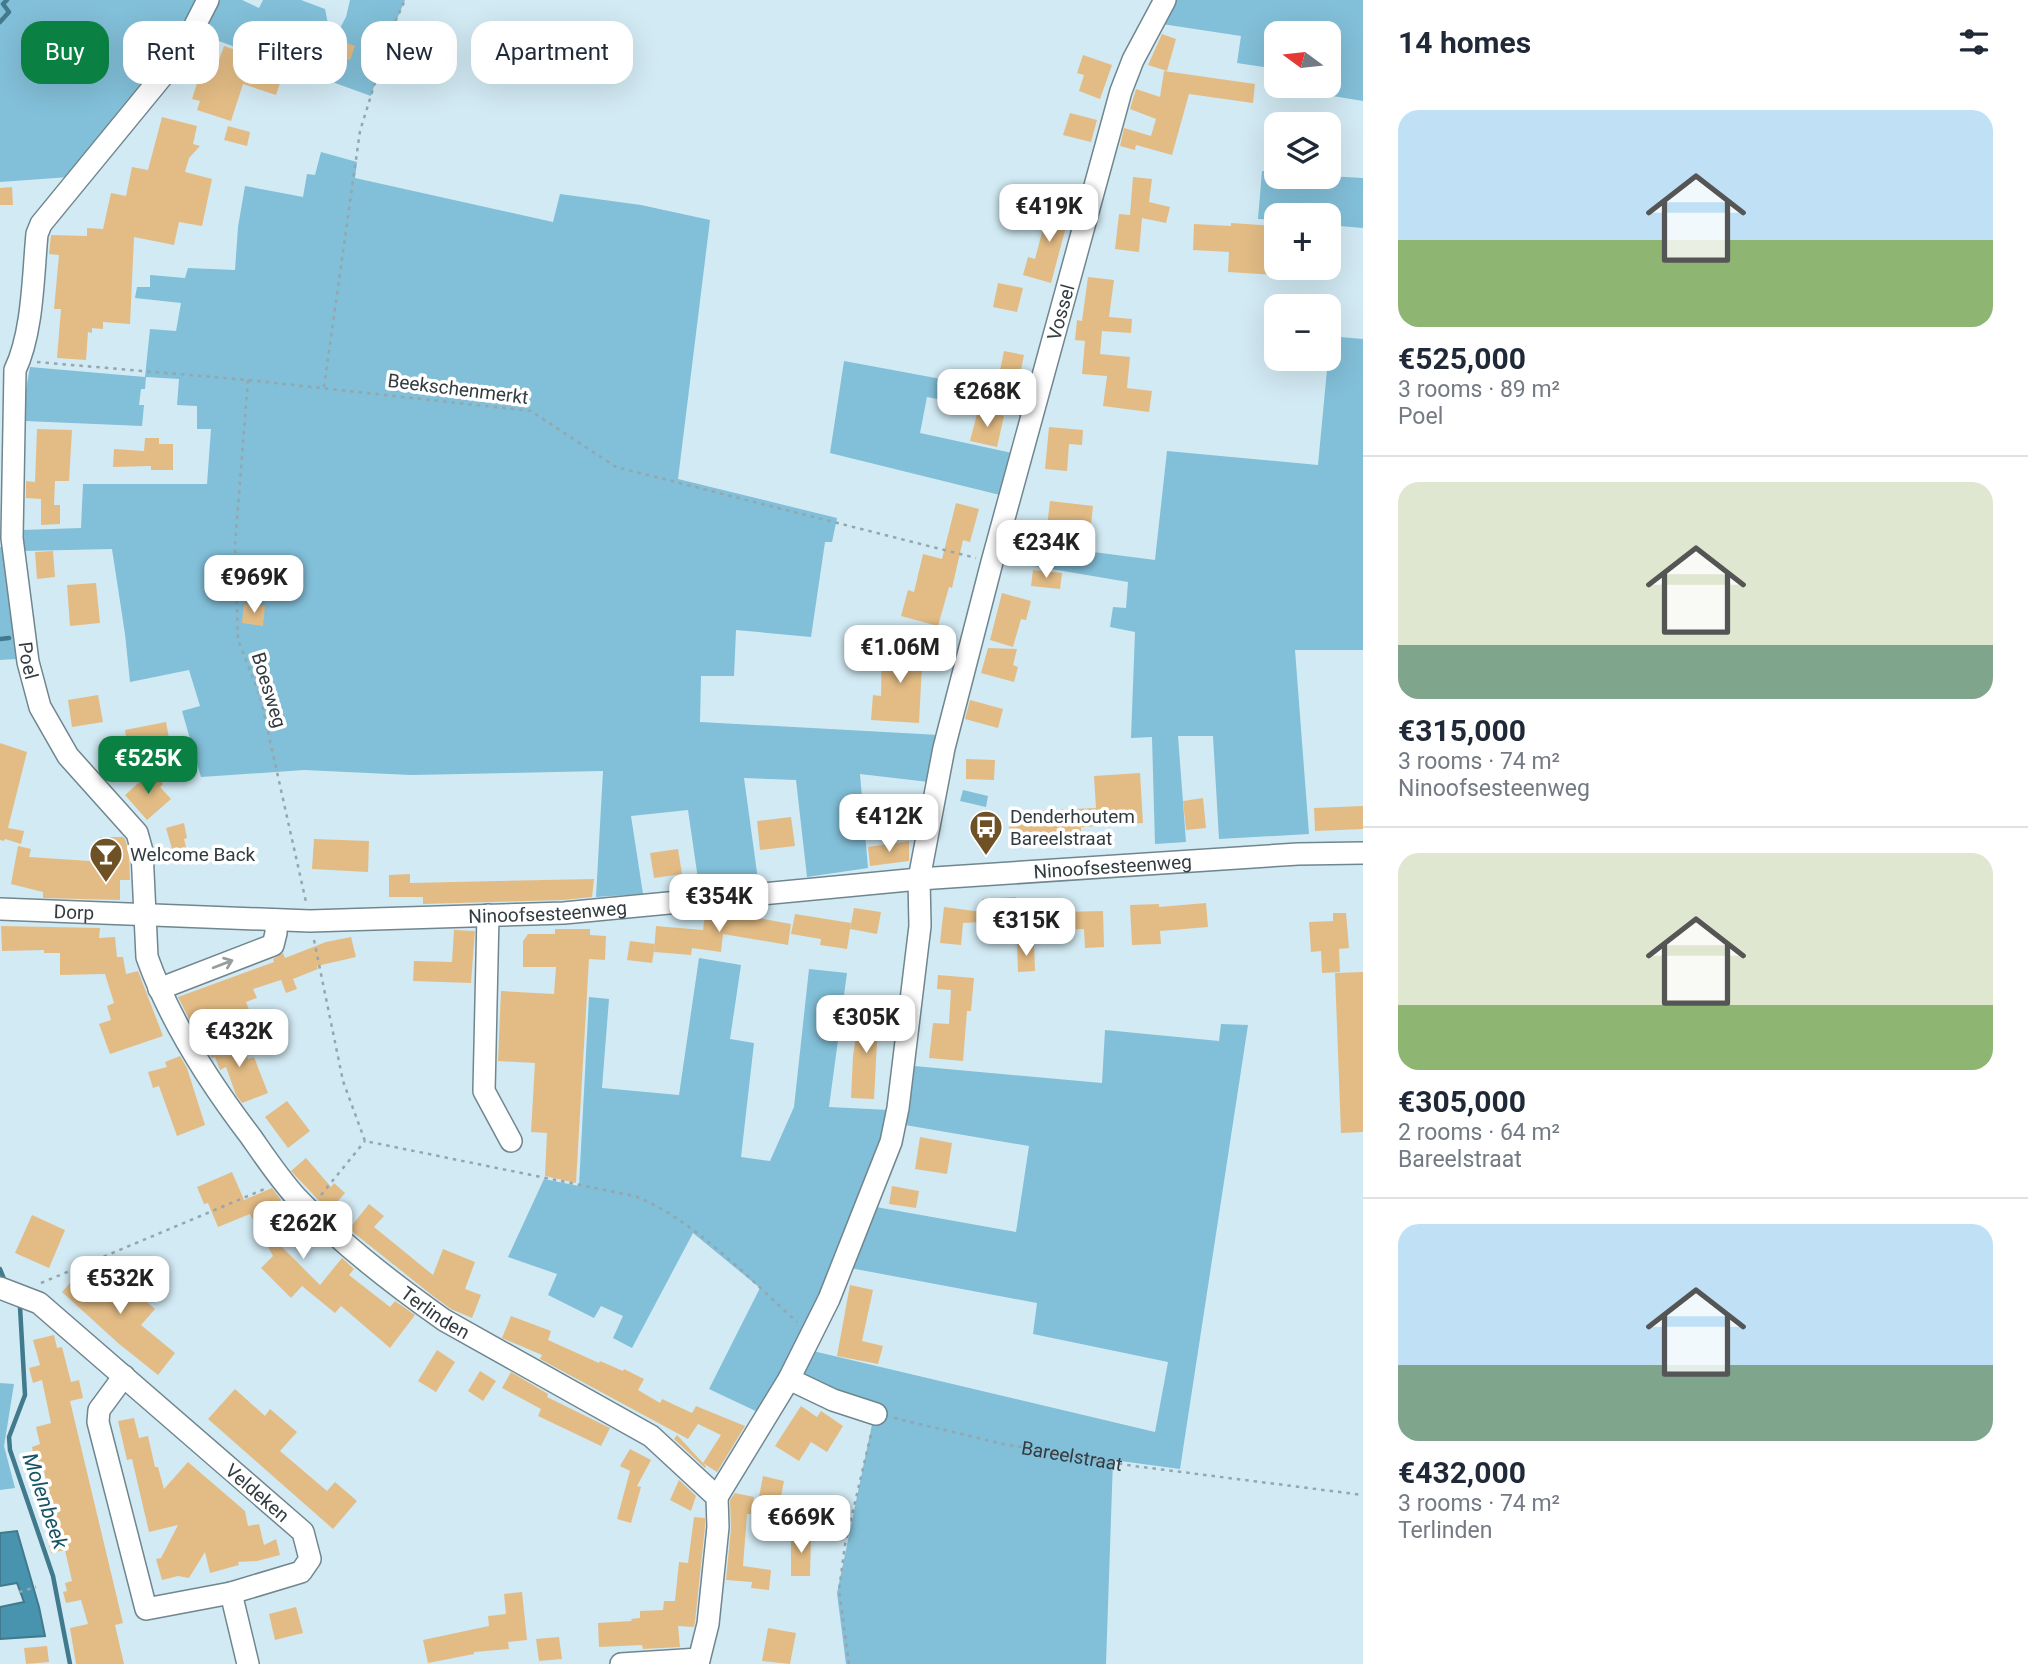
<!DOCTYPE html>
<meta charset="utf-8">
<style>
body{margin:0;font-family:Roboto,sans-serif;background:#f6f6f7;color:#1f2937;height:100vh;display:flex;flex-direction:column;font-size:26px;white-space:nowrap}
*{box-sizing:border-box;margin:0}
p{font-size:23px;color:#747a83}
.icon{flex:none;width:38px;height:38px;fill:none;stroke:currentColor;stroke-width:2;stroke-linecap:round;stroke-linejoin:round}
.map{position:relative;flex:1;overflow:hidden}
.details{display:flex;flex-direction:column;background:#fff;width:665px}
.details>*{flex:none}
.top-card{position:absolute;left:21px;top:21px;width:665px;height:63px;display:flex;gap:14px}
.needle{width:46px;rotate:285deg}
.controls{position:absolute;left:1264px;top:21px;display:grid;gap:14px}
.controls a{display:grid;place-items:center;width:77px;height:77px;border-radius:14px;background:#fff;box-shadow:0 7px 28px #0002;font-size:35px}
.price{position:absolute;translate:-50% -60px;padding:0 16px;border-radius:14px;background:#fff;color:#222;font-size:23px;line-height:46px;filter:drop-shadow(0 2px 4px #0008)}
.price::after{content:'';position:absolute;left:50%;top:42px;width:21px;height:16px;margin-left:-10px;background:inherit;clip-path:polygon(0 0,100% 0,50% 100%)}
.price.selected{background:#0b8043;color:#fff}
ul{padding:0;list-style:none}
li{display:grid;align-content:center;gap:14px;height:371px;padding:0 35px}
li+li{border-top:2px solid #e0e1e3}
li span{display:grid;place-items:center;height:217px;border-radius:21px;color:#555}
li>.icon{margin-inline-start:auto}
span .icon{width:126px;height:126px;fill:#fffc;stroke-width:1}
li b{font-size:30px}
h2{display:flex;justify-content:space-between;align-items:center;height:84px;padding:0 35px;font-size:30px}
.pill{padding:0 24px;border-radius:21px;background:#fff;box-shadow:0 7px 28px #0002;font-size:24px;line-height:63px}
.pill.selected{background:#0b8043;color:#fff}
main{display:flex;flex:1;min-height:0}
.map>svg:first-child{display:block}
.green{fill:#82bfd8;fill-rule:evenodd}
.water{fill:#4893ae;stroke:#41798d;stroke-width:2}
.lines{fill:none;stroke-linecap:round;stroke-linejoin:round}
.stream{stroke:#41798d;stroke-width:4.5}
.building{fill:#e3bc85}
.minor-casing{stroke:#70868f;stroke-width:24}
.path{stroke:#94a6ae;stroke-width:2.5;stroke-dasharray:3.5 5;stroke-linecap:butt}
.minor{stroke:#fff;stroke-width:21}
.oneway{stroke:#989ea0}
.labels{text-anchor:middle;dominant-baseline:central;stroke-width:7;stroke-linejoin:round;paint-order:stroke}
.street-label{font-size:19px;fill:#323c40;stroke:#fff}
.poi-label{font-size:19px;fill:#323c40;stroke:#fff;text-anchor:start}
.water-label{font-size:21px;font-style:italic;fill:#165367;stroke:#fff}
</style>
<main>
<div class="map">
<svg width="1363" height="1664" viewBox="0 0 1363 1664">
<rect width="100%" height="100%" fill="#d2eaf4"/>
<!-- green -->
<g class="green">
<polygon points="0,0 197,0 171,50 69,177 0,182"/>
<polygon points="220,0 242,0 259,8 263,0 301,0 325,9 328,24 333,29 340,28 346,17 350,0 405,0 392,31 371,96 202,35"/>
<path d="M1175,0h188v101l-97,-16 4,-17 -33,-5 4,-27 -79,-12zM1276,33h52v53h-52z"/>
<polygon points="321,152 357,162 355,178 553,222 560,194 641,205 710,220 678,479 837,518 832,542 825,542 811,637 736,630 734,676 701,676 700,722 939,735 929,782 860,774 868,868 807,877 796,780 744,778 758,880 699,886 688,810 631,816 643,894 596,897 603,771 411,775 304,770 201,777 182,711 200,706 189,670 130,682 125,634 112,549 22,551 22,530 81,528 83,484 207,484 211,429 197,429 197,406 177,405 179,379 146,377 145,389 141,389 139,405 144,405 142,426 25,421 24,401 30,367 145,377 150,329 176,331 181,303 135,298 137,287 150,287 150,275 185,278 188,268 235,270 238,227 245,186 303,197 307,174 315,175"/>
<polygon points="1262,171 1276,172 1276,177 1328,176 1363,178 1363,228 1328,225 1328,215 1276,215 1276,220 1258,219"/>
<polygon points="1328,336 1363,339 1363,650 1295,650 1309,834 1219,839 1213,736 1178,736 1186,842 1155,844 1152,737 1131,738 1135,632 1110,627 1113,607 1126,608 1128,582 1005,561 1009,541 1155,560 1167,451 1318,465 1328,359"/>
<polygon points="844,361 1027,395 1022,416 927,397 920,433 1012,453 1000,495 830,453"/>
<polygon points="0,547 3,547 16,659 0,660"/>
<polygon points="963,790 988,796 986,807 960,801"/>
<polygon points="699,958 741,965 730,1039 754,1043 741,1157 770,1161 794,1107 809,969 847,973 829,1107 889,1110 874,1170 845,1243 762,1414 709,1389 760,1288 693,1233 632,1348 613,1338 623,1316 601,1306 594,1318 548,1295 557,1274 508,1257 544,1179 579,1186 589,997 609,999 602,1088 679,1095"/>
<polygon points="1221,1024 1248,1025 1180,1469 1113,1460 1106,1664 846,1664 837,1593 875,1410 799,1378 813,1351 1155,1432 1168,1362 1033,1334 1037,1303 850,1268 876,1207 1016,1232 1029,1146 905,1125 914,1066 1102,1083 1105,1030 1219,1041"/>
<polygon points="0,1383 14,1384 4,1446 15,1488 0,1490"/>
</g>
<!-- water -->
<polygon class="water" points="17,1531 39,1607 45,1636 0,1639 0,1607 24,1602 17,1583 0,1586 0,1533"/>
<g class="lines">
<!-- stream -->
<g class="stream">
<polyline points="0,22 9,12 3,4 7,0"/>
<polyline points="0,639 9,638"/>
<polyline points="0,1269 4,1279"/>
<polyline points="20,1307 25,1395 9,1437 10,1450 53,1576 70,1664"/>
</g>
</g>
<!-- building -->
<g class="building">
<polygon points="1162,34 1176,39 1167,71 1148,65"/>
<polygon points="344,42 355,46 350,60 339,56"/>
<polygon points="224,46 265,60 261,71 282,77 276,95 243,84 231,121 197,110 200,101 192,99 198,80 206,82 209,73 214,74"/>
<polygon points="1083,55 1112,65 1100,99 1079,91 1084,75 1077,73"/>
<polygon points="1164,71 1255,84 1253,103 1189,94 1172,155 1136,145 1135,150 1120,146 1124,128 1151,136 1156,119 1130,109 1136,89 1160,97"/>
<polygon points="1070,113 1097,120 1091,142 1063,135"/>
<polygon points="162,117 197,126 193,144 200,146 189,158 185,172 212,179 202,226 179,222 174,245 134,237 130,324 103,322 103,329 92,328 92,333 88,332 86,360 57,358 61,309 54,309 59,255 49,254 51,235 87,236 87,228 103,229 111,193 126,196 132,167 148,170"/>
<polygon points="228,126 250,132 247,146 224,140"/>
<polygon points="1133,177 1152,179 1149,202 1170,207 1166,223 1142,218 1139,252 1115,249 1119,214 1130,215"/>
<polygon points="12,187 13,205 0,205 0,188"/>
<polygon points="1050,202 1071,208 1051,283 1023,275 1028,257 1035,259"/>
<polygon points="1231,223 1276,226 1276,275 1228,272 1229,252 1193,250 1194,224 1231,226"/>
<polygon points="1088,277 1114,280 1109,317 1132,319 1131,333 1102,331 1100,354 1130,357 1127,388 1152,391 1149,412 1103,406 1107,376 1082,374 1085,341 1075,340 1077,320 1082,321"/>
<polygon points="998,283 1023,288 1017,312 993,307"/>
<polygon points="1004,351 1024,355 1018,384 998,380"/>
<polygon points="978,410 1004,416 997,447 970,441"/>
<polygon points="1049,427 1083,430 1082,445 1069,444 1067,471 1045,469"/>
<polygon points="37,429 72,430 69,481 55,481 54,505 60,505 60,524 41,525 41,499 26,498 26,481 35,482"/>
<polygon points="145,438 159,438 159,444 173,444 173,470 151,470 151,466 113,467 114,449 144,451"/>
<polygon points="1050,501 1093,506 1089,542 1046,536"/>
<polygon points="956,503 979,509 970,542 963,540 952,588 949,587 938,626 901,616 908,590 914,592 923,554 942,559"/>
<polygon points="53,551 55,577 37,579 35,552"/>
<polygon points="1033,570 1062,573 1060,589 1031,586"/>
<polygon points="96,583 100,623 70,626 67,585"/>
<polygon points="1002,593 1031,601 1026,620 1021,619 1013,647 990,640"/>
<polygon points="244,604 265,606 263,626 242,623"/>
<polygon points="882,645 923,646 919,723 871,720 873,695 881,696"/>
<polygon points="988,648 1017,649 1013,665 1018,667 1014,682 981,673"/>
<polygon points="98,695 103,722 72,727 68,700"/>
<polygon points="970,700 1003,709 998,728 965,719"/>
<polygon points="166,722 171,749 130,758 125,730"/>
<polygon points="0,743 27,752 8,828 24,831 21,844 5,839 4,841 0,840"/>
<polygon points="966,759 995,760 994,780 966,779"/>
<polygon points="152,771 163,784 160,787 171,799 147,820 125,795"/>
<polygon points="1140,773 1143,823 1081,827 1081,837 1010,841 1009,812 1096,808 1094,776"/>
<polygon points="1203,798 1206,828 1186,830 1183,801"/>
<polygon points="1363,806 1363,829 1315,831 1314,808"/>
<polygon points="791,817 795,846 760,850 757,821"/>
<polygon points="184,823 187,838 184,839 189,859 171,863 168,850 172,849 166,828"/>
<polygon points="100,837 123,837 125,839 129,853 130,880 120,880 120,900 43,898 43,892 11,884 18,846 31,849 29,857 90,861 91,852 100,852"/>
<polygon points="314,839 369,841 368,872 312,869"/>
<polygon points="909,841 909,861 870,866 868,847"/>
<polygon points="678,849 682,874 654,878 650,853"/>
<polygon points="410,874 410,883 594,879 592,897 563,900 423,904 423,897 389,897 389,875"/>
<polygon points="1016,897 1018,925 1002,926 1002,921 963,923 961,945 940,943 944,907 982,912 982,899"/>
<polygon points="1049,902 1060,902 1061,912 1103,911 1104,947 1085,948 1084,929 1049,930"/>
<polygon points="1206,903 1208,927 1160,931 1161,944 1132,945 1130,905 1159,904 1159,907"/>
<polygon points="854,908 881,912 877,934 850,929"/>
<polygon points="1333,913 1346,913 1349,948 1339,949 1340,972 1322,973 1321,951 1311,952 1309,922 1333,921"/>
<polygon points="705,914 747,919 747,916 791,924 788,945 723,934 721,952 692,948 691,955 654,952 656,926 703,930"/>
<polygon points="795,914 851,923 847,949 820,945 821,939 791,934"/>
<polygon points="1,926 100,928 99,938 115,937 117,957 123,957 126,974 138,971 163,1036 110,1054 99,1024 111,1020 107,1006 114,1003 105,974 60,975 60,953 44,953 44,950 2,951"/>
<polygon points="555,929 590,929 590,935 606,936 605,960 589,959 576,1183 545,1176 547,1133 531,1132 535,1063 498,1061 501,991 554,994 556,967 523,967 523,941 528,934 555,934"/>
<polygon points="454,930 475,931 471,983 413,981 414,961 452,962"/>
<polygon points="351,937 356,957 317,966 318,969 293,979 297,989 286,993 281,980 253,989 257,998 246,1002 250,1012 233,1018 231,1011 193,1027 178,997 274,962 273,959 283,953 285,958 326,942"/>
<polygon points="630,941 655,944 652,963 627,960"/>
<polygon points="1017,944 1034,944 1035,971 1018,972"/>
<polygon points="1363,972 1363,1132 1341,1133 1335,973"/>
<polygon points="938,975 974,978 971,1011 967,1011 963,1061 929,1058 933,1023 949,1024 951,990 937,989"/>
<polygon points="860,1009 882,1012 877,1042 874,1099 851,1098 853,1056"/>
<polygon points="234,1036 238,1049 243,1047 248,1059 254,1057 268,1093 242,1103 236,1095 226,1067 220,1070 215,1057 212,1058 205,1047"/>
<polygon points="180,1056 187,1068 205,1125 177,1136 159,1086 153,1088 148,1072 167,1067 165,1062"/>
<polygon points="287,1101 310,1131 288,1148 265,1117"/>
<polygon points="920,1137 952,1143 947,1174 915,1169"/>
<polygon points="306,1158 331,1187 334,1183 345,1193 329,1211 291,1171"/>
<polygon points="232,1172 244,1200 272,1188 281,1200 275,1203 292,1234 277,1242 320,1285 342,1258 354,1269 349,1275 390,1307 395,1301 415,1315 390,1348 333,1299 341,1306 335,1313 302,1286 291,1298 261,1268 273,1256 250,1214 218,1227 208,1203 204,1204 197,1187"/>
<polygon points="892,1186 919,1191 916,1208 889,1204"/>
<polygon points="369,1204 384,1216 374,1227 433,1275 443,1249 475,1262 465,1289 481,1295 472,1318 451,1309 433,1296 349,1229"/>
<polygon points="32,1215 65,1230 49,1268 15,1253"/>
<polygon points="105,1265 155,1309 141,1325 175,1353 158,1375 118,1343 62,1292 71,1282 78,1288 94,1269 98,1273"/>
<polygon points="850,1285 873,1290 862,1341 883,1346 878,1364 837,1356"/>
<polygon points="511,1316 551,1331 548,1340 599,1363 600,1361 623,1371 624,1369 644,1379 638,1390 660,1403 662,1399 692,1413 696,1406 745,1426 717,1472 703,1463 706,1466 705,1468 674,1439 677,1435 703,1463 721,1435 698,1424 688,1439 540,1359 542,1355 502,1338"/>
<polygon points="54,1335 57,1348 62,1347 71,1382 79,1380 83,1398 70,1401 123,1623 115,1625 124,1664 76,1664 70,1628 88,1624 81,1600 66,1603 63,1592 67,1591 65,1583 72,1581 65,1550 51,1553 46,1532 51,1530 46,1507 44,1508 39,1492 48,1489 42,1462 35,1464 32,1447 40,1444 36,1427 51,1423 42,1380 33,1383 29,1368 40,1365 33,1340"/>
<polygon points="437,1350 455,1362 436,1392 418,1381"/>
<polygon points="480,1371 496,1381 483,1401 468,1391"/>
<polygon points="511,1372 548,1394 547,1397 610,1428 601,1446 538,1416 541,1409 502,1388"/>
<polygon points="235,1389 265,1416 270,1409 297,1432 280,1451 327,1491 335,1482 357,1501 333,1529 208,1419"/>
<polygon points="801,1406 817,1417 821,1411 843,1426 827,1452 811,1442 799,1461 775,1446"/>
<polygon points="134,1418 139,1438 148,1436 155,1467 158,1467 164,1489 188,1462 245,1511 248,1526 259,1524 264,1545 276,1539 280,1555 257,1561 238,1562 239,1565 210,1573 205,1552 189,1578 178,1576 162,1580 156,1559 161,1558 178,1525 149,1532 132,1459 127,1460 118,1421"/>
<polygon points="630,1449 651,1460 637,1486 641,1487 631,1523 617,1519 630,1471 620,1466"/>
<polygon points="763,1476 784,1481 780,1502 759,1497"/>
<polygon points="679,1480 696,1496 691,1511 670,1500"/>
<polygon points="735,1493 754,1497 751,1514 747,1514 743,1566 771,1570 769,1590 751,1588 752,1582 726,1580 731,1528 730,1500"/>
<polygon points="694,1517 705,1518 705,1527 695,1622 694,1627 678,1626 680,1647 643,1649 642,1645 599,1647 598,1623 632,1621 631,1619 640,1618 640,1611 663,1610 664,1601 675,1601 679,1562 688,1563"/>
<polygon points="791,1535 811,1535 810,1576 791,1576"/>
<polygon points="522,1592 527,1640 508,1642 509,1649 474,1652 474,1654 428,1663 423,1640 489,1626 488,1616 506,1614 504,1594"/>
<polygon points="296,1607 303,1633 275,1640 269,1614"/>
<polygon points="768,1628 796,1633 790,1664 762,1661"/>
<polygon points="559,1637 562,1659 539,1661 536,1639"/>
<polygon points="47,1646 49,1662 26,1664 24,1648"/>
</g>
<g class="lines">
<defs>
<g id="minor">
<path id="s2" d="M208,0l-20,39 -24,35 -123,150 -4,10c-4,42 -4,98 -22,136l-3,168 16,124 12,45 28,49 69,77 5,18 5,106c23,65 62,125 104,180 14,20 28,41 45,60 44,46 97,87 148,123l207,116 66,61 1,30 -10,97 -10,40"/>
<path id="s3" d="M0,909l310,12 254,-8 355,-34 379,-25 65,-1"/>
<polyline points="488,915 484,1091 511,1141"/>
<polyline points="159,989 273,945 276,933 276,920"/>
<path id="s4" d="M0,1288l39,15 264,229 7,27 -9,13 -70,21 17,71"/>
<polyline points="124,1376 99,1410 98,1422 146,1609 231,1593"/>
<polyline points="789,1379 833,1400 876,1414"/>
<path id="s5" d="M717,1497l72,-118 40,-80 62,-157 7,-34 22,-182 -1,-47 25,-131 48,-186 129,-471 12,-31 32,-60"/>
<polyline points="621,1664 699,1659"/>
</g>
</defs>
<!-- minor casing -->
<use href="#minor" class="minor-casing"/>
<!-- path -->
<g class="path">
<polyline points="37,362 248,380 531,411 616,467 976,558"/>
<polyline points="248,380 235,545 238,640 260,696 306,902"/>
<polyline points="324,387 360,131 391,31 405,0"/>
<path d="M314,940l29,141 22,60 269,55c56,20 119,86 163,126"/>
<polyline points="321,1195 365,1141"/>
<polyline points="41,1283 267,1188"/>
<path id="s1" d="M894,1418l109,26 131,22 229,29"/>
<polyline points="19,1592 36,1587"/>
<polyline points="849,1664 839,1590 845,1545 872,1430"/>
</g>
<!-- minor -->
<use href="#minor" class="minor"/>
</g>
<!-- one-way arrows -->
<defs><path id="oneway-shaft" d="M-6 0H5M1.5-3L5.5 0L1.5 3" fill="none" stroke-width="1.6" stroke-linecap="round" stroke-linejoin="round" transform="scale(1.75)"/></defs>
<use class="oneway" href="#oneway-shaft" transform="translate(223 964) rotate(-21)"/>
<!-- icons -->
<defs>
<symbol id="bus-pin" viewBox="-11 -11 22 30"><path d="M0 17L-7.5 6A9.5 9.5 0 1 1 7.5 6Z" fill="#6e5124" stroke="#fff"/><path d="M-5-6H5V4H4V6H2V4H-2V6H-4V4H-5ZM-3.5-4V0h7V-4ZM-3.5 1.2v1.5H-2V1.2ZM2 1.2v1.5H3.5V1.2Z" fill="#fff"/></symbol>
<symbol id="bar-pin" viewBox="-11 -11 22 30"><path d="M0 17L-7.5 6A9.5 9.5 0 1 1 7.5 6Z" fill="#6e5124" stroke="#fff"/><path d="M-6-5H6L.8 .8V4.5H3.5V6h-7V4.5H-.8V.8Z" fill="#fff"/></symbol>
</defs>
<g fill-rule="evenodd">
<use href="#bus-pin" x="967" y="808" width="38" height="52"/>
<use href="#bar-pin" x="87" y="835" width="38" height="52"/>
</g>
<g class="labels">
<!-- street labels -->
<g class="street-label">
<text stroke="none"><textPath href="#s5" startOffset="1246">Vossel</textPath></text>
<text transform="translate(458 389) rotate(7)">Beekschenmerkt</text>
<text stroke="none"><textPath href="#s2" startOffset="721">Poel</textPath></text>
<text transform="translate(269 690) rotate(73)">Boesweg</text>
<text stroke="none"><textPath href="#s3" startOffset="1115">Ninoofsesteenweg</textPath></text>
<text stroke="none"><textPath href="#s3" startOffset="548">Ninoofsesteenweg</textPath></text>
<text stroke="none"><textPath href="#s3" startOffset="74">Dorp</textPath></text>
<text stroke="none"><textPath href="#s2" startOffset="1519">Terlinden</textPath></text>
<text stroke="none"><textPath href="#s1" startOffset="182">Bareelstraat</textPath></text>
<text stroke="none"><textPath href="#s4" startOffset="331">Veldeken</textPath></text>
</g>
<!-- poi labels -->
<g class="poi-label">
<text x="1010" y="816">Denderhoutem<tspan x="1010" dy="22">Bareelstraat</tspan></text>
<text x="130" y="854">Welcome Back</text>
</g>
<!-- water labels -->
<g class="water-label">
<text transform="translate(45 1501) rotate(71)">Molenbeek</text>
</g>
</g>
</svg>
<div class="controls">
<a><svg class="needle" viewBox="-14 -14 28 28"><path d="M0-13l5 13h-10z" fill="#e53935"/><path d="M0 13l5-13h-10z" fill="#747a83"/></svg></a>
<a><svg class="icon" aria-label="layers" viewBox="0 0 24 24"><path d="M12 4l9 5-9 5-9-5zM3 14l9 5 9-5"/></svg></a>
<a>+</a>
<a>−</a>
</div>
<b class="price" style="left:1049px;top:244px">€419K</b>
<b class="price" style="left:987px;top:429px">€268K</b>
<b class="price" style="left:1046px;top:580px">€234K</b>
<b class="price" style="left:254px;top:615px">€969K</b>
<b class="price" style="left:900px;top:685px">€1.06M</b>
<b class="price selected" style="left:148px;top:796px">€525K</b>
<b class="price" style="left:889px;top:854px">€412K</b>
<b class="price" style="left:719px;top:934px">€354K</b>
<b class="price" style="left:1026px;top:958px">€315K</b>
<b class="price" style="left:866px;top:1055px">€305K</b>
<b class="price" style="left:239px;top:1069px">€432K</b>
<b class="price" style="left:303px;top:1261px">€262K</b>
<b class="price" style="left:120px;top:1316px">€532K</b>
<b class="price" style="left:801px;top:1555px">€669K</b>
<div class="top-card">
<a class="pill selected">Buy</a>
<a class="pill">Rent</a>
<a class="pill">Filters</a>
<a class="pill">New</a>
<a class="pill">Apartment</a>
</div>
</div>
<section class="details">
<h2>14 homes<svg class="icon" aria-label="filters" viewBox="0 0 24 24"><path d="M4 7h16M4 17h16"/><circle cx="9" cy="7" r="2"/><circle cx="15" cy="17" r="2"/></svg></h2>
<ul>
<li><span style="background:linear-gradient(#bfe0f5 60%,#8fb573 0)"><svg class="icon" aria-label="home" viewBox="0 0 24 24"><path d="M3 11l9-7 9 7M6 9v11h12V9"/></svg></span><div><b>€525,000</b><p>3 rooms · 89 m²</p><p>Poel</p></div></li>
<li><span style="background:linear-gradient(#dfe7d0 75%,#7fa58c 0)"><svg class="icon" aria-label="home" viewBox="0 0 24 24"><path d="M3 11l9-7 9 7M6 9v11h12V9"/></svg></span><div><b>€315,000</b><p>3 rooms · 74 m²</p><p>Ninoofsesteenweg</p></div></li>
<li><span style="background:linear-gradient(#dfe7d0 70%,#8fb573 0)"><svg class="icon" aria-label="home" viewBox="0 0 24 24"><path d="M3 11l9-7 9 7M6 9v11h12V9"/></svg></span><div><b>€305,000</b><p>2 rooms · 64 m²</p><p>Bareelstraat</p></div></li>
<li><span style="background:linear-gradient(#bfe0f5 65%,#7fa58c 0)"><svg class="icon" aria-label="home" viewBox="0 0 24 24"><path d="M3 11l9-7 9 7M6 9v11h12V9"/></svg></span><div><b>€432,000</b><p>3 rooms · 74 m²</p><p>Terlinden</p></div></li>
</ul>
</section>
</main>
